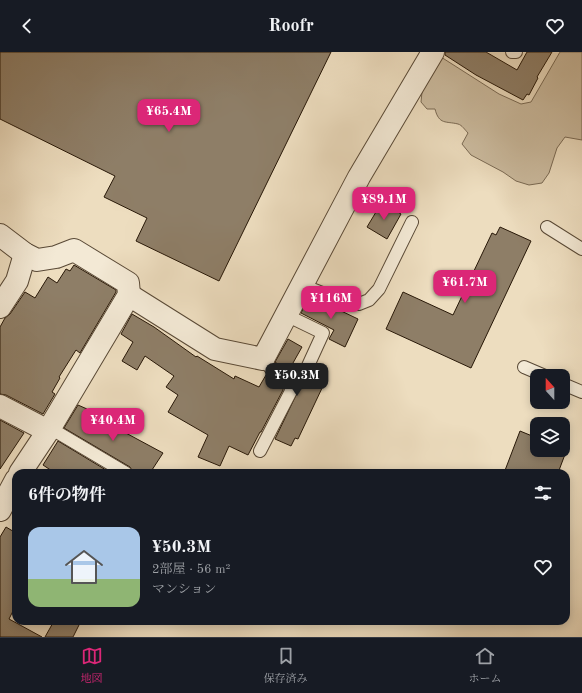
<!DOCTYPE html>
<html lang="ja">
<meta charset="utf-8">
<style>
body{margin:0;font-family:"Old Standard TT","Noto Serif JP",serif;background:#242831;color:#f1f3f6;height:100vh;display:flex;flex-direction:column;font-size:15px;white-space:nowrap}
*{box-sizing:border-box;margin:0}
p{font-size:13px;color:#9ea1a6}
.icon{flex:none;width:22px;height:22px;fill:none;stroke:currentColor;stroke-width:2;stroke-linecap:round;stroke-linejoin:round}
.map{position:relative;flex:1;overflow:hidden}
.drawer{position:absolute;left:12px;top:417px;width:558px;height:156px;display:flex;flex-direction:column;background:#171b24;border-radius:12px;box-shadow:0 2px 10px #0003}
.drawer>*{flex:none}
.needle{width:26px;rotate:339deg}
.buttons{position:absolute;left:530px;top:317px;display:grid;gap:8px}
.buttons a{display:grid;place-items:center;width:40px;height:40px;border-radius:8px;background:#171b24;box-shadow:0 2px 10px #0003;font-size:20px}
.price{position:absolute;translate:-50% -34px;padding:0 9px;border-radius:8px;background:#db2777;color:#fff;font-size:13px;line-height:26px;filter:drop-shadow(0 1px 2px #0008)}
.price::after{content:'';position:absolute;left:50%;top:24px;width:12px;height:9px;margin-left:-6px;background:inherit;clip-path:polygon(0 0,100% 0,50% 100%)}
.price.on{background:#222;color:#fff}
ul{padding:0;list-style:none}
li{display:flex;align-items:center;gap:12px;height:100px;padding:0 16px}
li span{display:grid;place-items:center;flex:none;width:112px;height:80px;border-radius:12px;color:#555}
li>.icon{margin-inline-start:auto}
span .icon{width:48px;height:48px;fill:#fffc;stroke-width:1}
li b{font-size:17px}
h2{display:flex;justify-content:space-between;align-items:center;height:48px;padding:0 16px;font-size:17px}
header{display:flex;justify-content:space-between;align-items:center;height:52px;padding:0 16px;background:#171b24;font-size:18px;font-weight:700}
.tabs{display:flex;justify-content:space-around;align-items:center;height:56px;border-top:1px solid #363941;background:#171b24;font-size:11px;color:#9ea1a6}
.tabs a{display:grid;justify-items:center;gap:2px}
.tabs .on{color:#db2777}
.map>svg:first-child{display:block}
.green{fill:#ccbca0;stroke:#7a6a54}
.building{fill:#8e7e67;stroke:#281808}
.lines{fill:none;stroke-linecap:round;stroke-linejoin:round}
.lane-casing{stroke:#594936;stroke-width:14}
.street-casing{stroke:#594936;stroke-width:24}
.lane{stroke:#f3e9d5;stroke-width:12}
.street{stroke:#f3e9d5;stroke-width:22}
</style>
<header><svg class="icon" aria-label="back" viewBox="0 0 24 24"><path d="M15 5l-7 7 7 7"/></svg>Roofr<svg class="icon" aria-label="heart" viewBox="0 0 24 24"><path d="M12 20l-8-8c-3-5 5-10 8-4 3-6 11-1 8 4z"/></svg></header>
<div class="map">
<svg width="582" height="585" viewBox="0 0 582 585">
<rect width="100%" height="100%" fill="#edddbf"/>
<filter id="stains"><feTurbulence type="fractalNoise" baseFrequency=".005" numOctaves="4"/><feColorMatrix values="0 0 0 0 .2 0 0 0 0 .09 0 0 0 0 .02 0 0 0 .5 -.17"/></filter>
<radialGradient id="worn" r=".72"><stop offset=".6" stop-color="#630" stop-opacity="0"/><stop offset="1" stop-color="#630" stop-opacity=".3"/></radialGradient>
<!-- green -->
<path class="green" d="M560,0h22v88l-17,-3 -8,11 -8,25 -7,10 -13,2 -13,-4 -13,-9 -32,-17 -9,-11 6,-11c-3,-3 -6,-8 -10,-9 -12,-3 -19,1 -23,-15h-8l-6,-7 1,-10 19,-35 58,37 22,10 10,-2z"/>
<!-- building -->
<g class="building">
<polygon points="0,0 331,0 219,229 136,189 147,166 104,145 115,124 0,67"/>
<polygon points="445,0 486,0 517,18 527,0 552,0 537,25 538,26 529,43 527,42 523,48 476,23 445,3"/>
<polygon points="382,150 401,162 387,187 367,175"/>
<polygon points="500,175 531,189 471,316 386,277 403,240 453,263 492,181 496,183"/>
<polygon points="74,213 116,238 116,240 80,301 76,298 59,325 60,326 52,340 55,342 43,362 6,343 0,342 0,275 5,266 10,262 25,240 35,246 48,225 57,231 66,217 70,219"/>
<polygon points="310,244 336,259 337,257 358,267 345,295 329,287 334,278 301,261"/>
<polygon points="132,262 154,275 196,305 197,304 234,327 235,324 259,335 266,323 283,333 283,338 261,380 260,380 248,403 229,394 220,414 198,405 208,383 168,360 178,343 166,335 174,324 145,304 137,318 122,309 133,290 121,282"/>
<polygon points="288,287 302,295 289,318 323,334 298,387 295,386 291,394 275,387 298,339 296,325 275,310"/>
<polygon points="78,353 87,357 86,359 123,381 124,380 163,401 150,421 133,421 130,415 64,376"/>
<polygon points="0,368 24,381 0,417"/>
<polygon points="520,379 537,386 537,398 563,398 563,396 567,397 558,421 504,421"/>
<polygon points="58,389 111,421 55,421 43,413"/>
<polygon points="6,475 16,481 16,553 9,567 42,585 0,585 0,485"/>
<polygon points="54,569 81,569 73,585 45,585"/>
</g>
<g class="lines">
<defs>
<g id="lane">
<polyline points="512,0 516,0"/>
<polyline points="547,175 582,197"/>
<polyline points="302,233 345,250 359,252 369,248 379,237 412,170"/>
<polyline points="286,263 323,281 307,316"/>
<polyline points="524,315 545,324"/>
<polyline points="563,332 582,340"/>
<polyline points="50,376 126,421"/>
<polyline points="260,399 291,339 290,329 272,318 263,307"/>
</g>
<g id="street">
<polyline points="0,183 25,202 37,208 56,205 74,198 128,231 129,243 48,379 20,421"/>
<polyline points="129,243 215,297 263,307 359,125 433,0"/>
<polyline points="0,255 17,229 25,202"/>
<polyline points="0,354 48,379"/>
<polyline points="0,458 16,428"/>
</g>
</defs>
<!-- lane casing -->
<use href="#lane" class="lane-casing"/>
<!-- street casing -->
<use href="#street" class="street-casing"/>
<!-- lane -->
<use href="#lane" class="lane"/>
<!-- street -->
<use href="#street" class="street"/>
</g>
<rect width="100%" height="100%" filter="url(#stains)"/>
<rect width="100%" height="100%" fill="url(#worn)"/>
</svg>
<div class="buttons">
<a><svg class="needle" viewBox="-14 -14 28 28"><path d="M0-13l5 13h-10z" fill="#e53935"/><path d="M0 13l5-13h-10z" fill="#9ea1a6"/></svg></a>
<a><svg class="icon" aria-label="layers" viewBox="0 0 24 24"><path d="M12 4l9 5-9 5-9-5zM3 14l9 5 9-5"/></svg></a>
</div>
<b class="price" style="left:169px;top:81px">¥65.4M</b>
<b class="price" style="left:384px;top:169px">¥89.1M</b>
<b class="price" style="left:465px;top:252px">¥61.7M</b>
<b class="price" style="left:331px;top:268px">¥116M</b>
<b class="price on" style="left:297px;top:345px">¥50.3M</b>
<b class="price" style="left:113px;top:390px">¥40.4M</b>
<section class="drawer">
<h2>6件の物件<svg class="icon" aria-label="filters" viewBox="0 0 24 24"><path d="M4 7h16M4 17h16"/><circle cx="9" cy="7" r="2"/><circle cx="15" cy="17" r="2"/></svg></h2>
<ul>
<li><span style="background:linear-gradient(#a9c7e8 65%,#8fb573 0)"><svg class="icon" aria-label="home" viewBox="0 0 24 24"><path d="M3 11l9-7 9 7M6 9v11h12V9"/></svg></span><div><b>¥50.3M</b><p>2部屋 · 56 m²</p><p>マンション</p></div><svg class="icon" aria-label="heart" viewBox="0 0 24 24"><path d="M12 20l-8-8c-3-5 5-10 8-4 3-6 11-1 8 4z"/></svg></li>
</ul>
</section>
</div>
<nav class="tabs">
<a class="on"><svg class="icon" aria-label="map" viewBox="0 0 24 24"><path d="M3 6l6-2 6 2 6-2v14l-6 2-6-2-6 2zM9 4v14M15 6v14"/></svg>地図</a>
<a><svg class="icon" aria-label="saved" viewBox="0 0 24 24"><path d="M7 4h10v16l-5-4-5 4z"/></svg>保存済み</a>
<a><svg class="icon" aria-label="home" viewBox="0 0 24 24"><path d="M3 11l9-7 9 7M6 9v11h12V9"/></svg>ホーム</a>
</nav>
